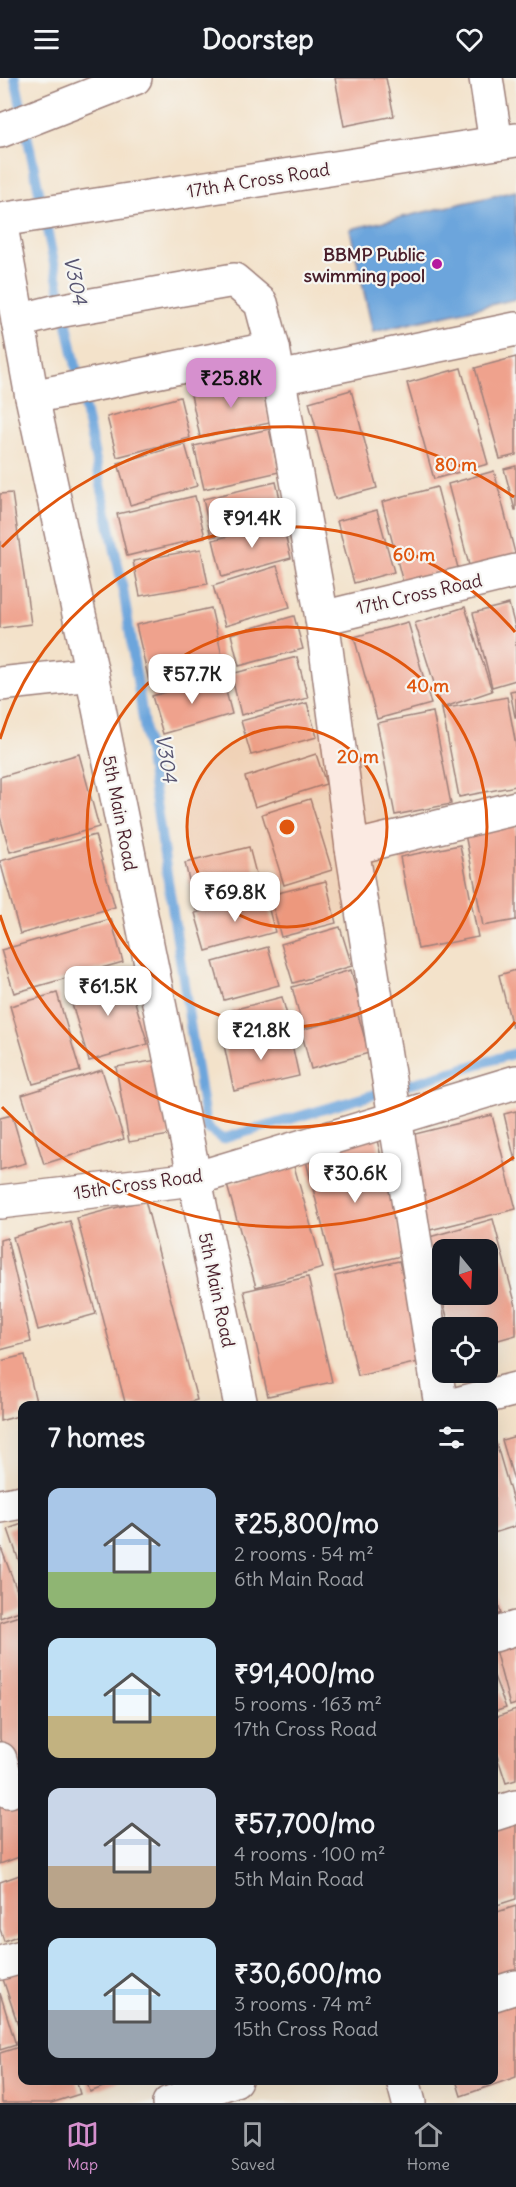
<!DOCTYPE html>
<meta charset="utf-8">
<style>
body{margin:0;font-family:Delius,sans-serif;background:#20242c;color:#f1f3f6;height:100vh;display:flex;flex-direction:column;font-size:22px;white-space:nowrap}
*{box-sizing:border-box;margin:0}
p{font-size:20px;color:#9ea1a6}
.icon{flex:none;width:33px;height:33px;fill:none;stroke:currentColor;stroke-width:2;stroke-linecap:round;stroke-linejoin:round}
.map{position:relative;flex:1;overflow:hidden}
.drawer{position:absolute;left:18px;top:1323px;width:480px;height:684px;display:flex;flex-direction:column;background:#171b24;border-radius:12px;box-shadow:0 6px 24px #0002}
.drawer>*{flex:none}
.needle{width:39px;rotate:162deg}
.buttons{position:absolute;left:432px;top:1161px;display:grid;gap:12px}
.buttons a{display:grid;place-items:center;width:66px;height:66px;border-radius:12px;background:#171b24;box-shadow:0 6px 24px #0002;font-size:30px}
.price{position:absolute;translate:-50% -51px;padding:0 14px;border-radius:12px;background:#fff;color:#222;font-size:20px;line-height:39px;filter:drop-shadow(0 2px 3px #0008)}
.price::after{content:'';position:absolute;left:50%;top:36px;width:18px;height:14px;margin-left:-9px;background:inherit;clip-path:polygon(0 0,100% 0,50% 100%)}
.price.current{background:#d690ce;color:#111}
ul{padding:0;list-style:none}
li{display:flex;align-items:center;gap:18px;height:150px;padding:0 30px}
li span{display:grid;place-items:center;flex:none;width:168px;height:120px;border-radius:12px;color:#555}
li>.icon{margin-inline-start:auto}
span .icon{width:72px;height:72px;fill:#fffc;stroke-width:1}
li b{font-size:26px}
h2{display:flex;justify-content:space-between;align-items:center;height:72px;padding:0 30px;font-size:26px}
header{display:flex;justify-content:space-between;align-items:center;height:78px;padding:0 30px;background:#171b24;font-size:27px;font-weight:800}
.tabs{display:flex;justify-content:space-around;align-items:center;height:84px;border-top:2px solid #363941;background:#171b24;font-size:16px;color:#9ea1a6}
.tabs a{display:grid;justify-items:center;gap:3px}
.tabs .current{color:#d690ce}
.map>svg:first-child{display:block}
.water{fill:#6ca5dc;stroke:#5b6284;stroke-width:1.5}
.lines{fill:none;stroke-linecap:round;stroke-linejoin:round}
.stream{stroke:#6ca5dc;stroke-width:10}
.building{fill:#efa28d;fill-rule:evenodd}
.minor-casing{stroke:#9e807a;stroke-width:36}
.secondary-casing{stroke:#9e807a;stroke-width:36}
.minor{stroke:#fff;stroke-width:33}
.secondary{stroke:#fff;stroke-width:33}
.ring{fill:none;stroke:#e0560e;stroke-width:3}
.poi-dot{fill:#b5179e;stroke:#f6f6f2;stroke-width:2}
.labels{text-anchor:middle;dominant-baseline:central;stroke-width:4.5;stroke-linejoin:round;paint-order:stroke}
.street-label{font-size:18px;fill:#4a1f2b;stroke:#f6f6f2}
.poi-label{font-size:18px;font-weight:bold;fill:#4a1f2b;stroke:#f6f6f2;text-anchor:end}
.water-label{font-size:20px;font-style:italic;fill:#585572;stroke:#f6f6f2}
.centre{fill:#e0560e;stroke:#f6f6f2;stroke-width:3}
.ring-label{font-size:18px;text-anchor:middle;font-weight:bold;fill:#e0560e;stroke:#f6f6f2;stroke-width:4.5;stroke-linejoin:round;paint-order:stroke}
</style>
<header><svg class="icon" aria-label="menu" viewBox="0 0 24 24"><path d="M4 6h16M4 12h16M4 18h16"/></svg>Doorstep<svg class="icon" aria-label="heart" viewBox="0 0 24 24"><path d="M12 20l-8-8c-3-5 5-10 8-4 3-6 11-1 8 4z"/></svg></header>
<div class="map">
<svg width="516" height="2025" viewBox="0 0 516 2025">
<rect width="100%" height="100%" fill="#f6f6f2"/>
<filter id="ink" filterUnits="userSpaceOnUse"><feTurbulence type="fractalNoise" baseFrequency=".0167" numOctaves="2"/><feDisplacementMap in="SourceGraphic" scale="12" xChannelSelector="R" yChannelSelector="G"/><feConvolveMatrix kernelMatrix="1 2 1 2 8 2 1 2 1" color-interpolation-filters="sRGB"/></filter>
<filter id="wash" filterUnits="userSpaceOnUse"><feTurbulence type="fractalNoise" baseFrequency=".008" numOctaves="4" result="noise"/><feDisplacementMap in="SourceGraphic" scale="24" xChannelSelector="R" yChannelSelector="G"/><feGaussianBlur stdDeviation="1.35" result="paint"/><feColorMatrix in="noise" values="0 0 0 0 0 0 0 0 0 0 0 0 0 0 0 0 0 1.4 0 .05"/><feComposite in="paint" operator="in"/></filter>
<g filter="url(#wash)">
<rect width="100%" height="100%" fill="#f3e2ca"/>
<!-- water -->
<polygon class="water" points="516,113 516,221 373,254 350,151"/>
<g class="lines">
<!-- stream -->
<polyline class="stream" points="15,0 123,511 206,1049 222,1061 516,975"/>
</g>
<g id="blocks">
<!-- building -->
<g class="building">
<polygon points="335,0 386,0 394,38 344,48"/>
<polygon points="516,279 516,377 500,381 475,290"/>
<polygon points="461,290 488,386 434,401 407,305"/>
<polygon points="261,303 270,345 200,359 191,317"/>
<polygon points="351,312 377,410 335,421 309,324"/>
<polygon points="180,319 190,360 117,379 107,339"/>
<polygon points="269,351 279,394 204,411 194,368"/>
<polygon points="185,366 197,408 130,427 118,385"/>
<polygon points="516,388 516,432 515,432 504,391"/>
<polygon points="494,393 516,479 470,491 448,406"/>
<polygon points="276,404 285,442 211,459 203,421"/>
<polygon points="437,409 458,490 403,505 382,424"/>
<polygon points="12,415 31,546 0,550 0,416"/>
<polygon points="195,418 205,459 127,478 117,436"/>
<polygon points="377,432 394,494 354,505 337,443"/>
<polygon points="282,444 291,480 222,499 213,462"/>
<polygon points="201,471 208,506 140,518 133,483"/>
<polygon points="277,488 290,529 225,548 213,508"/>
<polygon points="509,526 516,553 516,602 492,609 473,535"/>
<polygon points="465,529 492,613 442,630 415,545"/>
<polygon points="211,530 224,586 149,603 136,547"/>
<polygon points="294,538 303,571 239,588 231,556"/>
<polygon points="408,544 431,626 377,641 354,559"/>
<polygon points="297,579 308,620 241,637 231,596"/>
<polygon points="222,598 232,636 163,656 152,618"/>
<polygon points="516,612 516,639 515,639 510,613"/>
<polygon points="507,619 516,667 516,708 459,719 442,631"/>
<polygon points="307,625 317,659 251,677 241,643"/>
<polygon points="433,634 451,726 395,737 377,645"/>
<polygon points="79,676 99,749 10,774 0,739 0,699"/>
<polygon points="316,676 326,706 255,729 245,699"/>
<polygon points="310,721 332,792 284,807 262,736"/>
<polygon points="516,746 516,842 483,848 465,756"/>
<polygon points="95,757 115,829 20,856 0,783"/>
<polygon points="460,767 478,859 418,871 400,779"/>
<polygon points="249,769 261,815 196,832 185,785"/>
<polygon points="326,803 336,845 281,859 270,817"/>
<polygon points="265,817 275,854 206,873 195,835"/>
<polygon points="111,841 123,884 14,915 1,872"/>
<polygon points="340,849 352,888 293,905 281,866"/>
<polygon points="268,869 279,907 224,922 213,884"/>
<polygon points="351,892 362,934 303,950 292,909"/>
<polygon points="516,892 516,948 512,949 499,897"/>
<polygon points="126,895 148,966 89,983 68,913"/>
<polygon points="57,915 80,993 33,1006 10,928"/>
<polygon points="282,919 290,948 239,961 232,932"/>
<polygon points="358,937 369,975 311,991 301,952"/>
<polygon points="289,953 299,998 234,1013 224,967"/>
<polygon points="157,982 170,1057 129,1064 116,989"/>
<polygon points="102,992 124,1061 44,1086 22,1017"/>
<polygon points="516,1033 516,1083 515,1083 504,1036"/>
<polygon points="12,1037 26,1085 0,1092 0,1040"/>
<polygon points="492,1037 516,1131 426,1153 403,1059"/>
<polygon points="376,1058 405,1177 334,1194 304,1075"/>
<polygon points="294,1088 323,1190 256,1209 227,1107"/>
<polygon points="145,1122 197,1322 174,1328 126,1328 77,1140"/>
<path d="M493,1141l23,87v29l-28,8v-15h-38l-24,-90zM442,1172h46v44h-46z"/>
<polygon points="70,1143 96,1236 38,1252 13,1159"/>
<polygon points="7,1160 31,1264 0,1272 0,1162"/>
<polygon points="399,1183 423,1283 358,1298 335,1198"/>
<polygon points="308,1199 332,1304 268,1318 244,1213"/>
<polygon points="25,1277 37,1328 22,1328 22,1337 0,1343 0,1283"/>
<polygon points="494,1358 516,1433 516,1448 494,1455"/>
<polygon points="516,1358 516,1406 515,1406 502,1362"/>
<polygon points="22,1446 22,1492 8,1451"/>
<polygon points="0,1467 22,1526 22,1532 0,1540"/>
<polygon points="494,1512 501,1535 494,1538"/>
<polygon points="22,1537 22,1681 8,1686 0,1661 0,1544"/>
<polygon points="516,1561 516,1626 510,1628 494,1568"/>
<polygon points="494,1598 506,1630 494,1634"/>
<polygon points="516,1632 516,1702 506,1705 494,1668 494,1640"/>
<polygon points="19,1721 22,1731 22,1778 0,1786 0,1729"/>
<polygon points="516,1745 516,1821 494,1828 494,1747"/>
<polygon points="22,1796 22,1856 4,1863 0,1851 0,1804"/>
<polygon points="516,1828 516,1900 494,1907 494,1835"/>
<polygon points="22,1888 22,1959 1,1895"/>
<polygon points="0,1915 16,1967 0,1972"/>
<polygon points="516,1923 516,1999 461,2018 456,2002 494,2002 494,1931"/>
<polygon points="22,1968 22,2002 76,2002 80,2016 51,2025 2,2025 0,1975"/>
<polygon points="86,2002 119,2002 119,2003 90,2014"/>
</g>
</g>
</g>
<g filter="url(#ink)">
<use href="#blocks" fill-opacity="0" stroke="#9e807a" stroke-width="1.5"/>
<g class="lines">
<defs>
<g id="minor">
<polyline points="486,0 496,65"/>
<polyline points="0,53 135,0"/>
<polyline points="0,142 516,62"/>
<polyline points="0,143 32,319 92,596 241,1328"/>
<polyline points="18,243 58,233 234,202 261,225 273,270"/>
<polyline points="279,300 516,251"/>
<polyline points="32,319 273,270 322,540 352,770 441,1328"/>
<polyline points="322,540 516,493"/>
<polyline points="0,606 92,596"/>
<polyline points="352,770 516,730"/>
<polyline points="0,1124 194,1101 516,1004"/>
<polyline points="494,1557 516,1550"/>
<polyline points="0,1681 9,1713"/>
<polyline points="494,1736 516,1729"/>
<polyline points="0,1885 22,1879"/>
<polyline points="494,1916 516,1909"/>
<polyline points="403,2002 409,2025"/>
<polyline points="169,2025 235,2002"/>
</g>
<g id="secondary">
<polyline points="449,1328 516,1311"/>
<polyline points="0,1428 22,1424"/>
</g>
</defs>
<!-- minor casing -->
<use href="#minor" class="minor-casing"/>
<!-- secondary casing -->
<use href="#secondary" class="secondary-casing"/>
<!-- minor -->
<use href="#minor" class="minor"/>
<!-- secondary -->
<use href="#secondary" class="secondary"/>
</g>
</g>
<!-- distance rings -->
<circle cx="287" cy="749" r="100" fill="#e0560e" fill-opacity=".12"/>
<g class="ring">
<circle cx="287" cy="749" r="100"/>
<circle cx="287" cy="749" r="200"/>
<path d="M515 944A300 300 0 0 1 0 837M0 661A300 300 0 0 1 515 554"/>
<path d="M514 1079A400 400 0 0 1 2 1029M2 469A400 400 0 0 1 514 419"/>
</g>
<!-- markers -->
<circle class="poi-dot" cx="437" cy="186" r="6"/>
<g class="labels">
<!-- street labels -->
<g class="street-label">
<text transform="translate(258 102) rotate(-9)">17th A Cross Road</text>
<text transform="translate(419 516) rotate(-13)">17th Cross Road</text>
<text transform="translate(120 735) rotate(79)">5th Main Road</text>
<text transform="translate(138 1106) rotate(-8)">15th Cross Road</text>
<text transform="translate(217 1212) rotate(78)">5th Main Road</text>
</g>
<!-- poi labels -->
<g class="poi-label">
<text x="425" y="176">BBMP Public<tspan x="425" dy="21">swimming pool</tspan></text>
</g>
<!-- water labels -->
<g class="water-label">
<text transform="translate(76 202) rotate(78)">V304</text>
<text transform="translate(167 680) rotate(81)">V304</text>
</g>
</g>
<circle cx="287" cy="749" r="9" class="centre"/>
<g class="ring-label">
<text x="456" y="393">80 m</text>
<text x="414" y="483">60 m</text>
<text x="428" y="614">40 m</text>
<text x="358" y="685">20 m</text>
</g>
</svg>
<div class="buttons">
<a><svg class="needle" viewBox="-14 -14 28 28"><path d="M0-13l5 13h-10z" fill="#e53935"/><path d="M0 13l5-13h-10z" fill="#9ea1a6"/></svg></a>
<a><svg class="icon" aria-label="locate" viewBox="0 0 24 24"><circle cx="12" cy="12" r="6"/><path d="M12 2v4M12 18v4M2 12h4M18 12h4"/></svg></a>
</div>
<b class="price current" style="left:231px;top:331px">₹25.8K</b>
<b class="price" style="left:252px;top:471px">₹91.4K</b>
<b class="price" style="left:192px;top:627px">₹57.7K</b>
<b class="price" style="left:235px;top:845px">₹69.8K</b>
<b class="price" style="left:108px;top:939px">₹61.5K</b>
<b class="price" style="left:261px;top:983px">₹21.8K</b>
<b class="price" style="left:355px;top:1126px">₹30.6K</b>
<section class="drawer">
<h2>7 homes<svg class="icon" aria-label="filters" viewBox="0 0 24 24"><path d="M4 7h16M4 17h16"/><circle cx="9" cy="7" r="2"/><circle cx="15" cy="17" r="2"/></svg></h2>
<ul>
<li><span style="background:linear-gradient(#a9c7e8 70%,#8fb573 0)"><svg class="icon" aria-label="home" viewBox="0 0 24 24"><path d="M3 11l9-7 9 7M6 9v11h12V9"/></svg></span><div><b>₹25,800/mo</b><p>2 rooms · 54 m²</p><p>6th Main Road</p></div></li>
<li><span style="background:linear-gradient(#bfe0f5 65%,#c2b280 0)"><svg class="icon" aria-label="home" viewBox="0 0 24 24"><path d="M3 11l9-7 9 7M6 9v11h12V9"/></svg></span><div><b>₹91,400/mo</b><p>5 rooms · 163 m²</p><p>17th Cross Road</p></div></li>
<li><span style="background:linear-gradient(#c9d6e8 65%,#b9a48a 0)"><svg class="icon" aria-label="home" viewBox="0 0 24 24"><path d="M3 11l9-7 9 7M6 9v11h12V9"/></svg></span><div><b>₹57,700/mo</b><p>4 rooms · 100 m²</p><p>5th Main Road</p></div></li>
<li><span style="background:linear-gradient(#bfe0f5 60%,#9aa5b1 0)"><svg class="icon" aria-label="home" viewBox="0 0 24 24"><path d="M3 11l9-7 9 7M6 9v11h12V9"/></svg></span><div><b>₹30,600/mo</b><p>3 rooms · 74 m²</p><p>15th Cross Road</p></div></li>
</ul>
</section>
</div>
<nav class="tabs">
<a class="current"><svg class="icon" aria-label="map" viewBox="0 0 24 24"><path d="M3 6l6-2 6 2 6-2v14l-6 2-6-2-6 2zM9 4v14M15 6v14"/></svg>Map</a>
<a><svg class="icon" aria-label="saved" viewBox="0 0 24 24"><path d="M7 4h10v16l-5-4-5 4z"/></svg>Saved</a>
<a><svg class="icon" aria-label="home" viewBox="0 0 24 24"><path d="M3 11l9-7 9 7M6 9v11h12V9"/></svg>Home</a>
</nav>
